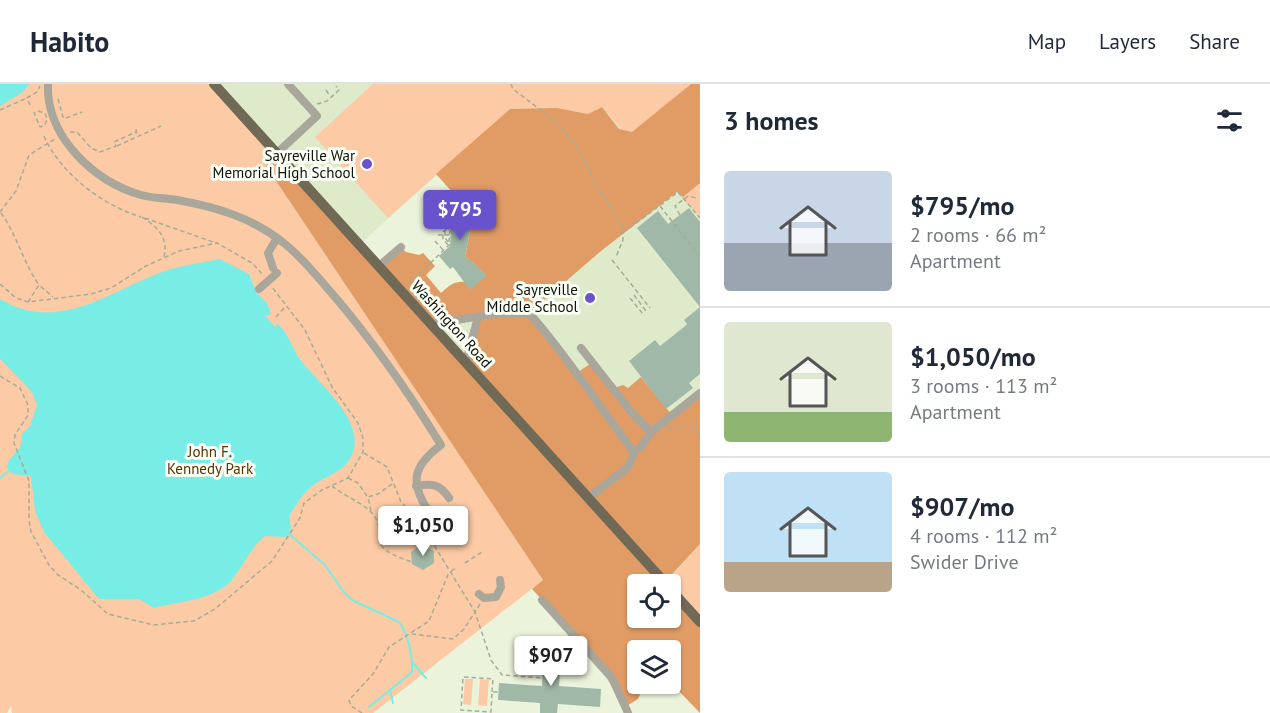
<!DOCTYPE html>
<meta charset="utf-8">
<style>
body{margin:0;font-family:"PT Sans",sans-serif;background:#f2f2f3;color:#1f2937;height:100vh;display:flex;flex-direction:column;font-size:22px;white-space:nowrap}
*{box-sizing:border-box;margin:0}
p{font-size:20px;color:#747a83}
.icon{flex:none;width:33px;height:33px;fill:none;stroke:currentColor;stroke-width:2;stroke-linecap:round;stroke-linejoin:round}
.map{position:relative;flex:1;overflow:hidden}
.panel{display:flex;flex-direction:column;background:#fff;width:570px}
.panel>*{flex:none}
.buttons{position:absolute;left:627px;top:490px;display:grid;gap:12px}
.buttons a{display:grid;place-items:center;width:54px;height:54px;border-radius:6px;background:#fff;box-shadow:0 2px 4px #0004;font-size:30px}
.price{position:absolute;translate:-50% -51px;padding:0 14px;border-radius:6px;background:#fff;color:#222;font-size:20px;line-height:39px;filter:drop-shadow(0 2px 3px #0008)}
.price::after{content:'';position:absolute;left:50%;top:36px;width:18px;height:14px;margin-left:-9px;background:inherit;clip-path:polygon(0 0,100% 0,50% 100%)}
.price.selected{background:#6953cd;color:#fff}
ul{padding:0;list-style:none}
li{display:flex;align-items:center;gap:18px;height:150px;padding:0 24px}
li+li{border-top:2px solid #e0e1e3}
li span{display:grid;place-items:center;flex:none;width:168px;height:120px;border-radius:6px;color:#555}
li>.icon{margin-inline-start:auto}
span .icon{width:72px;height:72px;fill:#fffc;stroke-width:1}
li b{font-size:26px}
h2{display:flex;justify-content:space-between;align-items:center;height:72px;padding:0 24px;font-size:26px}
header{display:flex;align-items:center;gap:36px;box-sizing:border-box;height:84px;padding:0 30px;background:#fff;border-bottom:2px solid #e0e1e3}
header strong{font-size:28px}
nav{display:flex;gap:33px;margin-inline-start:auto;font-size:21px}
main{display:flex;flex:1;min-height:0}
.map>svg:first-child{display:block}
.built{fill:#deeaca}
.green{fill:#fccaa5}
.forest{fill:#e19c66;fill-rule:evenodd}
.water{fill:#77ede5}
.lines{fill:none;stroke-linecap:round;stroke-linejoin:round}
.stream{stroke:#77ede5;stroke-width:2}
.building{fill:#a0b8a8}
.path{stroke:#a5ac98;stroke-width:1.5;stroke-dasharray:4.5 3;stroke-linecap:butt}
.minor{stroke:#a9a69b;stroke-width:8}
.major{stroke:#6f6956;stroke-width:10}
.poi-dot{fill:#6953cd;stroke:#fbfff5;stroke-width:2}
.labels{text-anchor:middle;dominant-baseline:central;stroke-width:6;stroke-linejoin:round;paint-order:stroke}
.poi-label{font-size:15px;fill:#0d1008;stroke:#fbfff5;text-anchor:end}
.street-label{font-size:15px;fill:#0d1008;stroke:#fbfff5}
.park-label{font-size:15px;fill:#5b2f01;stroke:#fbfff5}
</style>
<header>
<strong>Habito</strong>
<nav><a>Map</a><a>Layers</a><a>Share</a></nav>
</header>
<main>
<div class="map">
<svg width="700" height="629" viewBox="0 0 700 629">
<rect width="100%" height="100%" fill="#ebf4db"/>
<!-- built -->
<polygon class="built" points="214,0 700,0 700,339 597,424 427,235 512,207 588,30 510,25 360,160"/>
<!-- green -->
<g class="green">
<polygon points="0,0 214,0 277,69 266,82 543,496 373,629 12,629 11,622 7,629 0,629"/>
<polygon points="373,0 700,0 700,134 602,23 588,30 557,24 510,25 388,134 315,53"/>
<polygon points="700,460 700,538 665,499"/>
<polygon points="465,595 473,595 471,621 463,620"/>
<polygon points="480,595 489,596 487,622 478,621"/>
</g>
<!-- forest -->
<path class="forest" d="M691,0h9v99l-17,14 -6,-5 -76,59 -72,62 46,61 18,-12 21,26 9,-3 5,3 13,-11 31,38 28,-22v151l-35,38 2,3h-29v33h32l1,-29 29,33v91l-29,-30 -1,-32h-32v33h7l-7,15 -13,8 -32,-51 -61,-67 11,-9 -277,-414 11,-13 102,113 22,-19 5,5 13,3 4,-2 12,13 -9,9 15,18c10,-9 13,-12 25,-11l20,-7 -21,-19 6,-29 -5,-5 10,-9 -10,-12 -3,3 -27,-30 74,-65 47,-1 31,6 14,-7 17,22 13,3zM478,233l-12,44 -34,-37z"/>
<!-- water -->
<g class="water">
<polygon points="0,0 29,0 23,8 0,22"/>
<path d="M220,175l29,15 7,18 11,11 4,11 -6,2 11,12 1,-5c11,10 14,22 22,35 19,26 70,64 52,99 -8,16 -27,19 -40,30 -9,7 -16,20 -22,29l2,12 -5,9 -21,-1c-16,13 -22,31 -35,46 -19,19 -52,19 -76,26l-15,-9h-40l-55,-67 -9,-21 -4,-35 -19,-2 -5,-7 2,-7c9,-10 13,-11 13,-26l8,-8 7,-21 -5,-13 -32,-33v-60c56,34 106,-5 157,-25 20,-8 42,-11 63,-15z"/>
</g>
<g class="lines">
<!-- stream -->
<g class="stream">
<polyline points="0,394 9,387"/>
<path d="M288,449l37,32 18,26 9,9 47,22c9,12 14,34 13,50l-43,35"/>
<polyline points="413,579 426,594"/>
<polyline points="390,606 393,619"/>
</g>
</g>
<!-- building -->
<g class="building">
<polygon points="454,110 463,120 466,117 477,129 466,138 471,143 465,172 487,191 470,206 453,183 450,185 439,172 450,162 451,140 437,125"/>
<polygon points="689,124 700,138 700,290 689,299 693,304 666,325 629,277 655,256 660,262 684,243 687,240 684,236 700,223 637,144 658,127 668,140"/>
<polygon points="422,460 434,467 434,479 423,486 412,480 411,468"/>
<polygon points="544,557 562,558 559,602 601,605 600,623 558,620 557,629 540,629 540,619 498,616 499,599 542,602"/>
</g>
<g class="lines">
<!-- path -->
<g class="path">
<polyline points="511,0 513,5 559,40 577,63 598,104 623,142 623,156 616,173"/>
<polyline points="326,6 330,12"/>
<polyline points="58,15 64,37"/>
<polyline points="317,20 327,17 339,6 336,2"/>
<polyline points="30,21 27,14 37,8 40,2"/>
<polyline points="0,26 27,14"/>
<polygon points="38,27 45,29 47,35 45,41 40,43 34,29"/>
<polyline points="66,34 82,28"/>
<polyline points="136,45 137,51"/>
<polyline points="70,48 77,48 91,64 100,68 116,62 114,58 136,48"/>
<path d="M44,52c16,37 58,69 97,81"/>
<polyline points="117,62 161,42"/>
<polyline points="434,122 451,107"/>
<polyline points="660,122 700,173"/>
<polyline points="0,128 16,107 29,71 55,55"/>
<path d="M1,129c16,22 22,49 38,72"/>
<polyline points="424,130 432,122"/>
<polyline points="680,131 675,122 688,112 696,114"/>
<polyline points="624,148 678,108 700,134"/>
<polyline points="438,151 449,151"/>
<polyline points="435,157 444,167"/>
<polyline points="449,158 450,145"/>
<polyline points="448,161 443,155 443,148 451,141"/>
<path d="M164,173c5,-20 -7,-30 -22,-40l74,26"/>
<polyline points="612,176 650,224"/>
<polyline points="0,200 16,214 28,218 91,210 111,204 146,182 179,167 217,159 252,179 264,192"/>
<polyline points="409,200 450,160 445,154 445,148 451,143 425,114"/>
<polyline points="634,211 646,227"/>
<polyline points="630,214 643,230"/>
<polyline points="28,218 39,201 53,213"/>
<polyline points="276,233 286,222"/>
<polyline points="0,292 20,304 28,321 28,331 15,351 14,359 29,397 29,436 31,448 49,481 58,491 81,506 108,530 154,541 194,537 215,525 272,477 300,434 304,419 322,406 348,394 363,368 363,354 358,339 332,303 305,246 272,203"/>
<polyline points="668,345 688,341 700,349"/>
<polyline points="364,369 387,383 401,418 418,435 475,528 464,545 453,555 412,550"/>
<polyline points="348,394 358,399 367,412"/>
<path d="M332,402c12,10 29,16 39,26 21,22 -14,32 41,50"/>
<polyline points="371,427 368,413 378,410 392,400"/>
<polyline points="378,446 398,447"/>
<polyline points="415,447 422,444"/>
<polyline points="448,453 466,442"/>
<polyline points="435,461 440,458"/>
<polyline points="465,479 482,468"/>
<polyline points="451,487 456,484"/>
<polyline points="480,520 475,528 491,576 502,591 542,594"/>
<polyline points="492,608 493,595 463,593 461,626 491,628 492,608 498,608"/>
<polyline points="362,629 351,622 349,616 373,590 389,563 429,537 449,488"/>
</g>
<!-- minor -->
<g class="minor">
<path d="M48,0c-2,52 45,97 93,111 11,3 24,3 36,5 40,7 76,18 108,44 19,15 34,35 50,53 40,47 74,96 106,148 -28,21 -32,37 -12,67"/>
<polyline points="277,69 317,32 288,0"/>
<polyline points="379,182 401,163"/>
<polyline points="273,184 268,169 277,154"/>
<polyline points="259,205 277,189"/>
<path d="M431,240l69,-11h29c37,41 68,91 102,135l4,2 5,-2 11,-16 49,-39"/>
<polyline points="581,264 632,329 651,348"/>
<polyline points="466,278 478,233"/>
<path d="M416,402c16,-3 24,-2 33,12"/>
<polyline points="588,414 628,383 635,366"/>
<polyline points="479,510 484,514 496,513 501,503 500,496"/>
<polyline points="542,516 612,594 628,629"/>
</g>
<!-- major -->
<g class="major">
<polyline points="214,0 667,501"/>
<polyline points="670,505 700,538"/>
</g>
</g>
<!-- markers -->
<g class="poi-dot">
<circle cx="367" cy="80" r="6"/>
<circle cx="590" cy="214" r="6"/>
</g>
<g class="labels">
<!-- poi labels -->
<g class="poi-label">
<text x="355" y="71">Sayreville War<tspan x="355" dy="17">Memorial High School</tspan></text>
<text x="578" y="205">Sayreville<tspan x="578" dy="17">Middle School</tspan></text>
</g>
<!-- street labels -->
<g class="street-label">
<text transform="translate(452 240) rotate(48)">Washington Road</text>
</g>
<!-- park labels -->
<g class="park-label">
<text x="210" y="367">John F.<tspan x="210" dy="17">Kennedy Park</tspan></text>
</g>
</g>
</svg>
<div class="buttons">
<a><svg class="icon" aria-label="locate" viewBox="0 0 24 24"><circle cx="12" cy="12" r="6"/><path d="M12 2v4M12 18v4M2 12h4M18 12h4"/></svg></a>
<a><svg class="icon" aria-label="layers" viewBox="0 0 24 24"><path d="M12 4l9 5-9 5-9-5zM3 14l9 5 9-5"/></svg></a>
</div>
<b class="price selected" style="left:460px;top:157px">$795</b>
<b class="price" style="left:423px;top:473px">$1,050</b>
<b class="price" style="left:551px;top:603px">$907</b>
</div>
<section class="panel">
<h2>3 homes<svg class="icon" aria-label="filters" viewBox="0 0 24 24"><path d="M4 7h16M4 17h16"/><circle cx="9" cy="7" r="2"/><circle cx="15" cy="17" r="2"/></svg></h2>
<ul>
<li><span style="background:linear-gradient(#c9d6e8 60%,#9aa5b1 0)"><svg class="icon" aria-label="home" viewBox="0 0 24 24"><path d="M3 11l9-7 9 7M6 9v11h12V9"/></svg></span><div><b>$795/mo</b><p>2 rooms · 66 m²</p><p>Apartment</p></div></li>
<li><span style="background:linear-gradient(#dfe7d0 75%,#8fb573 0)"><svg class="icon" aria-label="home" viewBox="0 0 24 24"><path d="M3 11l9-7 9 7M6 9v11h12V9"/></svg></span><div><b>$1,050/mo</b><p>3 rooms · 113 m²</p><p>Apartment</p></div></li>
<li><span style="background:linear-gradient(#bfe0f5 75%,#b9a48a 0)"><svg class="icon" aria-label="home" viewBox="0 0 24 24"><path d="M3 11l9-7 9 7M6 9v11h12V9"/></svg></span><div><b>$907/mo</b><p>4 rooms · 112 m²</p><p>Swider Drive</p></div></li>
</ul>
</section>
</main>
